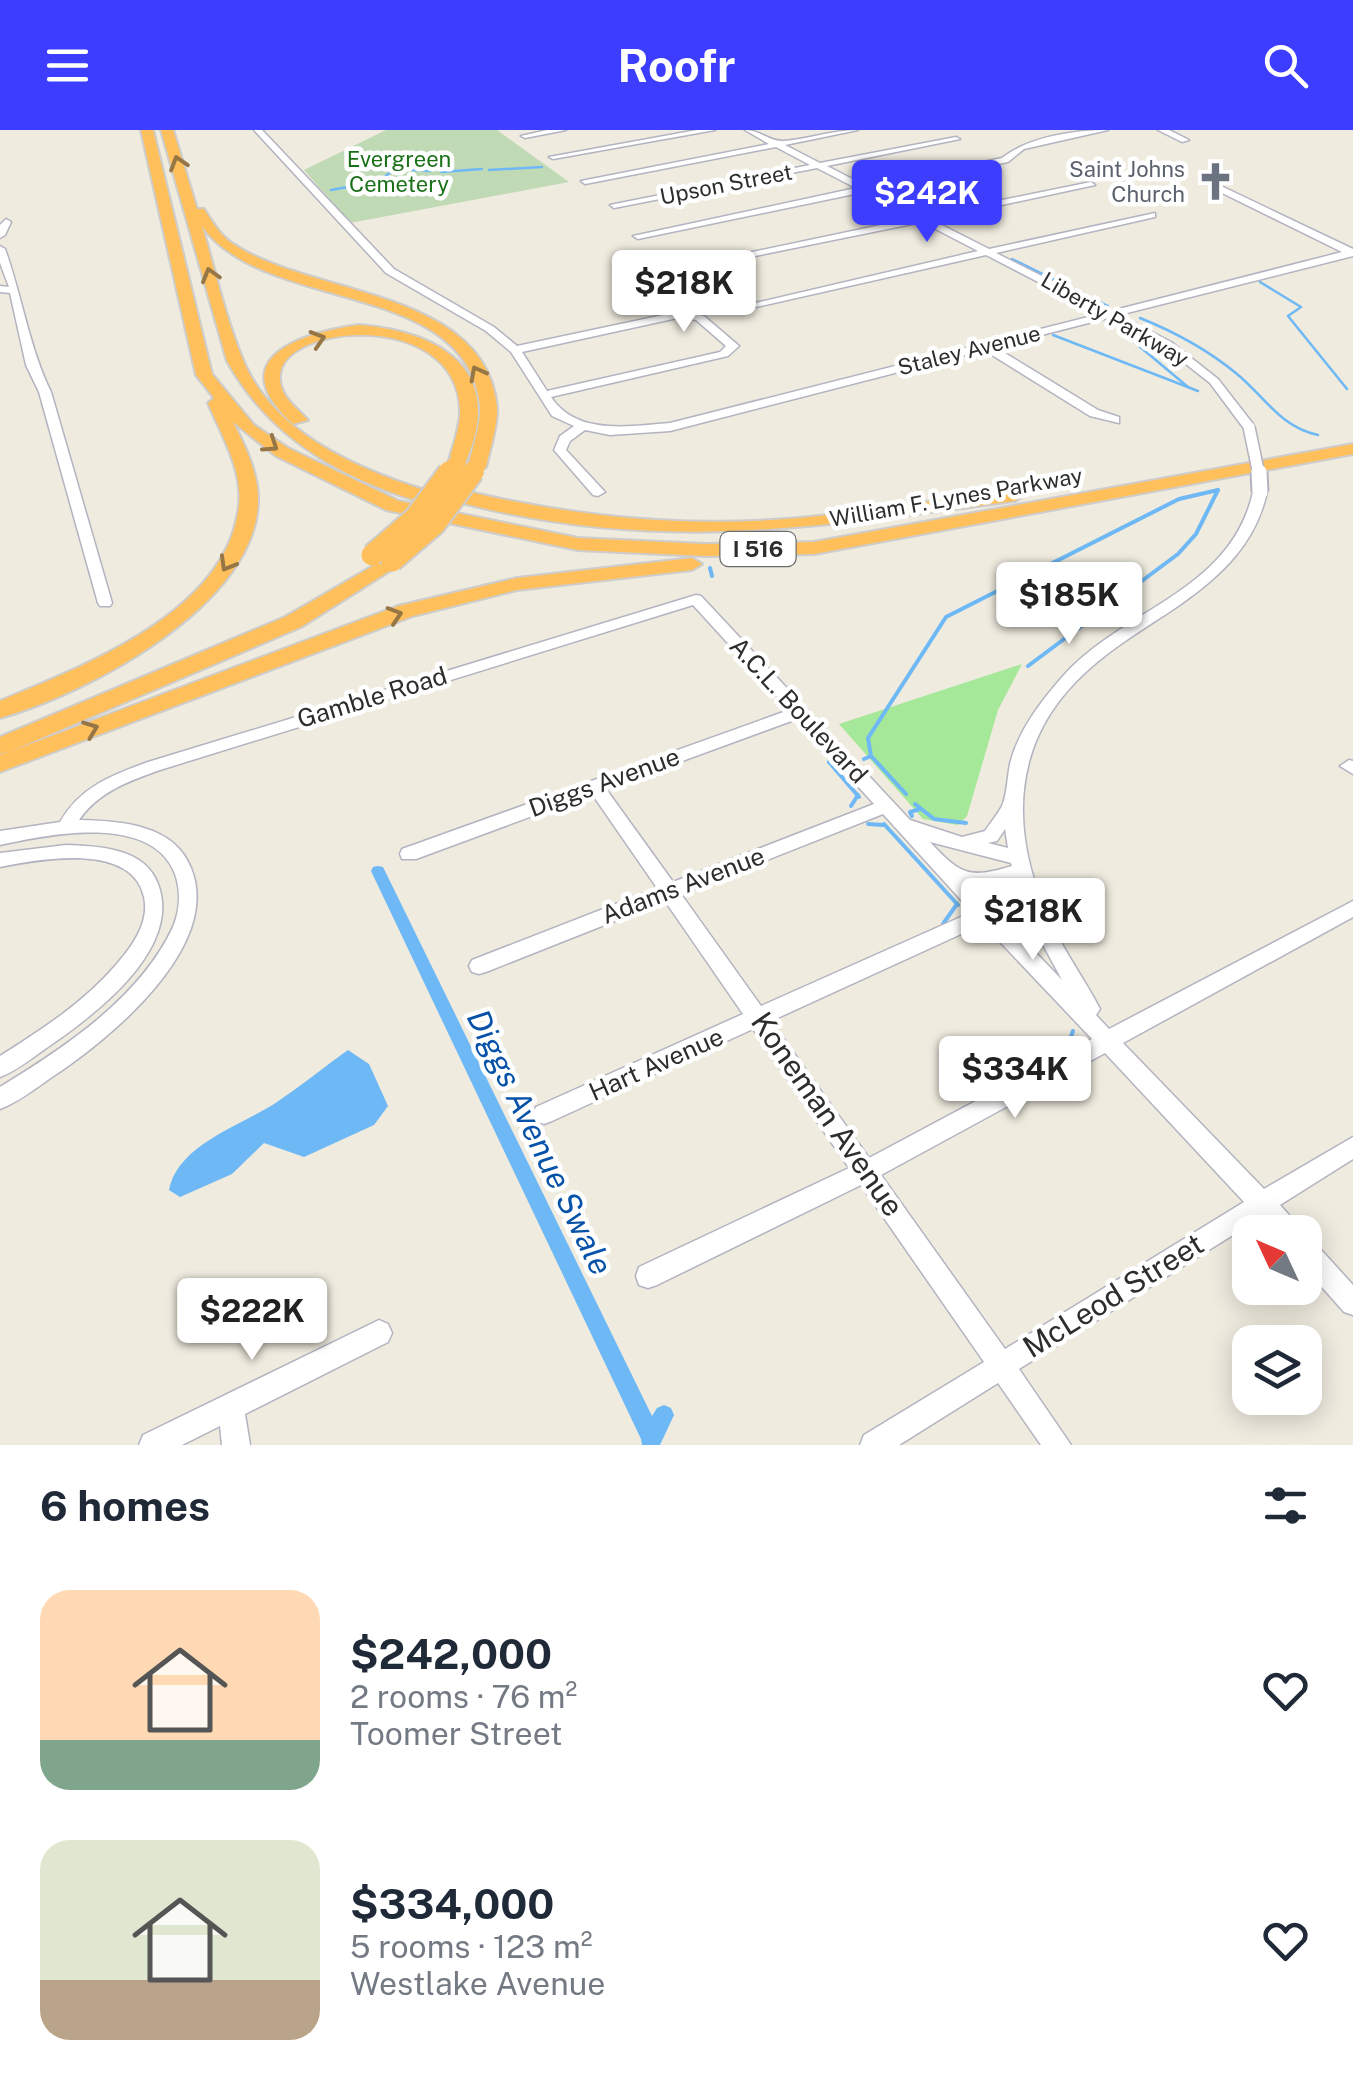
<!DOCTYPE html>
<meta charset="utf-8">
<style>
body{margin:0;font-family:"Public Sans",sans-serif;background:#f6f6f7;color:#1f2937;height:100vh;display:flex;flex-direction:column;font-size:38px;white-space:nowrap}
*{box-sizing:border-box;margin:0}
p{font-size:32px;color:#747a83}
.icon{flex:none;width:55px;height:55px;fill:none;stroke:currentColor;stroke-width:2;stroke-linecap:round;stroke-linejoin:round}
.map{position:relative;height:1315px;overflow:hidden}
.sheet{display:flex;flex-direction:column;background:#fff;flex:1}
.sheet>*{flex:none}
.needle{width:65px;rotate:314deg}
.tools{position:absolute;left:1232px;top:1085px;display:grid;gap:20px}
.tools a{display:grid;place-items:center;width:90px;height:90px;border-radius:20px;background:#fff;box-shadow:0 5px 25px #0003;font-size:50px}
.price{position:absolute;translate:-50% -85px;padding:0 22px;border-radius:10px;background:#fff;color:#222;font-size:32px;line-height:65px;filter:drop-shadow(0 2px 5px #0008)}
.price::after{content:'';position:absolute;left:50%;top:60px;width:30px;height:22px;margin-left:-15px;background:inherit;clip-path:polygon(0 0,100% 0,50% 100%)}
.price.on{background:#3d3dff;color:#fff}
ul{padding:0;list-style:none}
li{display:flex;align-items:center;gap:30px;height:250px;padding:0 40px}
li span{display:grid;place-items:center;flex:none;width:280px;height:200px;border-radius:30px;color:#555}
li>.icon{margin-inline-start:auto}
span .icon{width:120px;height:120px;fill:#fffc;stroke-width:1}
li b{font-size:42px}
h2{display:flex;justify-content:space-between;align-items:center;height:120px;padding:0 40px;font-size:42px}
header{display:flex;justify-content:space-between;align-items:center;height:130px;padding:0 40px;background:#3d3dff;color:#fff;font-size:45px;font-weight:700}
.map>svg:first-child{display:block}
.green{fill:#a6e89a}
.cemetery{fill:#c1dab6}
.water{fill:#6eb8f5}
.lines{fill:none;stroke-linecap:round;stroke-linejoin:round}
.stream-far2{stroke:#6eb8f5;stroke-width:2.5}
.stream-far1{stroke:#6eb8f5;stroke-width:4}
.stream{stroke:#6eb8f5;stroke-width:5}
.canal{fill:#6eb8f5;fill-rule:evenodd}
.minor-casing{stroke:#b3b3c1;stroke-width:3}
.highway-casing{stroke:#cdcdcd;stroke-width:4}
.minor{fill:#fff;fill-rule:evenodd}
.highway{fill:#ffc05b;fill-rule:evenodd}
.minor-bridge-far1-casing{stroke:#b3b3c1;stroke-width:14;stroke-linecap:butt}
.minor-bridge-casing{stroke:#b3b3c1;stroke-width:19;stroke-linecap:butt}
.highway-bridge-far1-casing{stroke:#cdcdcd;stroke-width:19;stroke-linecap:butt}
.highway-bridge-casing{stroke:#cdcdcd;stroke-width:25;stroke-linecap:butt}
.minor-bridge-far1{stroke:#fff;stroke-width:11}
.minor-bridge{stroke:#fff;stroke-width:15}
.highway-bridge-far1{stroke:#ffc05b;stroke-width:16}
.highway-bridge{stroke:#ffc05b;stroke-width:21}
.oneway{stroke:#967644}
.labels{text-anchor:middle;dominant-baseline:central;stroke-width:9;stroke-linejoin:round;paint-order:stroke}
.far-park-label{font-size:22px;fill:#197017;stroke:#fff}
.far-worship-label{font-size:22px;fill:#5b616d;stroke:#fff;text-anchor:end}
.far-street-label{font-size:22px;fill:#2d2d2d;stroke:#fff}
.shield{fill:#fff;stroke:#6c6c6c;stroke-width:2.5}
.shield-label{font-size:22px;font-weight:bold;fill:#2d2d2d}
.street-label{font-size:25px;fill:#2d2d2d;stroke:#fff}
.near-street-label{font-size:30px;fill:#2d2d2d;stroke:#fff}
.near-water-label{font-size:32px;font-style:italic;fill:#0652a8;stroke:#fff}
</style>
<header><svg class="icon" aria-label="menu" viewBox="0 0 24 24"><path d="M4 6h16M4 12h16M4 18h16"/></svg>Roofr<svg class="icon" aria-label="search" viewBox="0 0 24 24"><circle cx="10" cy="10" r="6"/><path d="M15 15l6 6"/></svg></header>
<div class="map">
<svg width="1353" height="1315" viewBox="0 0 1353 1315">
<rect width="100%" height="100%" fill="#efebdf"/>
<!-- green -->
<polygon class="green" points="1022,534 998,580 967,686 958,695 923,689 839,594"/>
<!-- cemetery -->
<polygon class="cemetery" points="386,0 497,0 569,52 350,93 304,40"/>
<!-- water -->
<path class="water" d="M348,920l21,14 19,42 -14,19 -70,32 -40,-14 -32,31 -52,23 -11,-7c9,-46 72,-64 108,-88 24,-16 47,-35 71,-52z"/>
<g class="lines">
<!-- stream-far2 -->
<g class="stream-far2">
<polyline points="489,40 542,37"/>
<polyline points="441,42 482,39"/>
<polyline points="331,60 376,52 396,39 431,41"/>
<polyline points="1012,129 1108,176"/>
<polyline points="1260,152 1301,177 1288,186 1347,259"/>
<path d="M1140,188c35,14 68,32 97,56 28,23 43,53 81,61"/>
<polyline points="1053,205 1198,261"/>
<polyline points="1127,206 1188,257"/>
</g>
<!-- stream-far1 -->
<g class="stream-far1">
<polyline points="710,438 712,446"/>
<polyline points="1028,536 1178,424 1196,404 1218,360"/>
<polyline points="872,627 906,664"/>
<polyline points="864,629 871,626 868,608 946,487 1179,369 1218,360"/>
<polyline points="829,632 859,667"/>
<polyline points="915,674 934,689 966,693"/>
<polyline points="851,676 858,665"/>
<polyline points="912,686 910,682 920,679"/>
<polyline points="868,694 883,695"/>
<polyline points="884,694 958,775"/>
<polyline points="943,794 957,774"/>
<polyline points="1070,910 1073,901"/>
</g>
<!-- stream -->
<polyline class="stream" points="1065,926 1071,907"/>
<!-- canal -->
<polygon class="canal" points="378,736 383,737 385,741 652,1286 657,1278 664,1275 671,1278 674,1285 660,1315 642,1315 641,1309 371,741 373,737"/>
<defs>
<g id="minor">
<path d="M254,0h8l132,139 100,58 23,19 165,-35 22,5 35,30 -11,10 -177,41c26,39 78,29 119,26l430,-109 -114,-59 -230,52 -5,-3 227,-53 -56,-29 -231,47 -5,-3 228,-48 -50,-26 -226,47 -5,-3 223,-48 -39,-20 -203,40 -4,-3 200,-40 -34,-18 -191,37 -4,-3 188,-37 -24,-14c15,0 25,12 39,11 25,-2 48,-11 74,-11l-73,15 35,18 136,-26 4,2 -133,27 39,20 136,-28c26,-21 72,-28 106,-28l-84,19 -16,13 -135,28 51,26 167,-34 4,3 -163,35 57,29 166,-36v4l-159,36 115,58 231,-59 -124,-61 3,-5 132,63v7l-234,59 52,27 47,37 35,45v6h-8l-35,-47 -47,-37 -55,-28 -113,29 103,63 21,7v6l-29,-7 -106,-66 -314,81 -60,4 -25,-5 -15,11 -4,9 39,42 -7,4 -5,-1 -39,-45 6,-14 14,-10 -22,-10 -41,-64 -25,-21 -100,-58zM682,187l14,3 30,26 -6,6 -173,39 -25,-39z"/>
<polygon points="547,0 566,0 525,8 521,6"/>
<polygon points="697,0 715,0 553,29 549,27"/>
<polygon points="1158,0 1169,0 1189,10 1182,12"/>
<polygon points="6,89 11,92 5,105 0,108 0,95"/>
<path d="M0,116l5,3c17,47 24,98 46,143l61,211 -2,3h-10l-2,-3 -59,-211 -13,-27 -16,-72 -10,-1v-6l9,1 -9,-24z"/>
<path d="M1260,358l7,4c-11,51 -45,83 -86,112 -32,22 -66,41 -94,67 -80,72 -78,167 -33,258 14,28 32,53 46,80l-4,6 13,14 244,-128v16l-230,126 141,146 89,-52v22l-73,46 17,19 4,8h-28l-13,-14 -241,151 52,76h-30l-43,-62 -99,62h-39l4,-10 120,-73 -123,-177 -204,100 -9,3 -9,-3 -3,-9 3,-9 210,-99 -96,-139 -201,92 -8,3 -8,-3 -3,-7 3,-7 207,-93 -78,-113 -179,71 -7,2 -7,-2 -3,-6 3,-6 185,-72 -65,-94 -176,65h-14l-2,-5 2,-5 387,-139 -96,-105 -533,165c-31,11 -62,22 -81,50 41,1 95,4 112,48 32,78 -81,171 -139,209 -16,11 -33,25 -52,32v-22c64,-39 140,-89 173,-160 7,-17 8,-36 2,-53 -23,-61 -126,-40 -175,-29v-14l60,-9c20,-35 52,-47 88,-60l548,-167 5,1 209,224 52,17 23,-6c5,-8 13,-17 17,-25 6,-14 5,-32 9,-46 9,-32 31,-60 53,-85 61,-67 167,-84 189,-183zM797,589l77,85 -201,78 -67,-93zM883,684l89,98 -211,94 -80,-112zM1005,699l3,19 -20,-5 9,-2zM930,712l81,21 1,3c-44,13 -51,9 -82,-24zM1015,749l19,49 28,52 -90,-94 9,3zM983,794l109,115 -223,119 -98,-137zM1105,923l139,149 -239,147 -124,-174z"/>
<polygon points="1349,630 1353,631 1353,644 1340,636"/>
<path d="M66,715c33,1 79,3 92,39 25,66 -66,133 -113,165 -14,10 -29,22 -45,28v-21c41,-26 83,-53 115,-90 16,-18 35,-43 29,-69 -12,-55 -104,-38 -144,-30v-14z"/>
<polygon points="1305,1108 1314,1112 1353,1155 1353,1185 1344,1182 1305,1138"/>
<polygon points="379,1190 388,1194 392,1203 388,1212 245,1284 250,1315 222,1315 220,1296 182,1315 139,1315 143,1305"/>
</g>
<g id="highway">
<path d="M141,0h12l59,244 42,51 34,23 111,53 179,37 127,6 109,-2 539,-98v10l-539,100 -109,2 -127,-6 -192,-40 -110,-54 -43,-34c12,24 26,52 25,80 -2,103 -171,192 -258,216v-17c86,-36 228,-89 239,-196 4,-35 -18,-71 -31,-102l6,-5 -18,-23z"/>
<path d="M161,0h12l24,79h7c8,12 16,27 29,35 78,52 253,45 264,163 1,18 -7,42 -11,60l-9,5 -9,-5c4,-18 13,-42 12,-61 -13,-128 -215,-92 -278,-180 13,44 23,91 41,134 29,72 115,110 185,131l8,-7c111,28 220,43 335,36 82,-5 163,-20 244,-31l9,6 -9,6c-201,26 -362,54 -564,-1l-1,6 -7,2c-90,-23 -170,-64 -216,-147z"/>
<path d="M359,195c83,7 149,47 105,140l-15,-4c4,-16 12,-36 11,-52 -4,-100 -179,-86 -180,-33 -1,20 16,31 28,44l-15,4c-72,-65 7,-91 66,-99z"/>
<polygon points="392,425 399,427 399,435 301,497 9,622 398,476 517,448 692,428 702,434 692,440 517,460 413,486 0,642 0,625 8,622 0,624 0,607 285,487"/>
</g>
</defs>
<!-- minor casing -->
<use href="#minor" class="minor-casing"/>
<!-- highway casing -->
<use href="#highway" class="highway-casing"/>
<!-- minor -->
<use href="#minor" class="minor"/>
<!-- highway -->
<use href="#highway" class="highway"/>
<defs>
<polyline id="minor-bridge-far1" points="1249,297 1259,345"/>
<polyline id="minor-bridge" points="1259,342 1260,362"/>
<g id="highway-bridge-far1">
<polyline points="448,345 458,331"/>
<polyline points="471,345 477,337"/>
</g>
<g id="highway-bridge">
<polyline points="372,425 415,388 449,342"/>
<polyline points="392,431 435,394 473,342"/>
</g>
</defs>
<!-- minor-bridge-far1 casing -->
<use href="#minor-bridge-far1" class="minor-bridge-far1-casing"/>
<!-- minor-bridge casing -->
<use href="#minor-bridge" class="minor-bridge-casing"/>
<!-- highway-bridge-far1 casing -->
<use href="#highway-bridge-far1" class="highway-bridge-far1-casing"/>
<!-- highway-bridge casing -->
<use href="#highway-bridge" class="highway-bridge-casing"/>
<!-- minor-bridge-far1 -->
<use href="#minor-bridge-far1" class="minor-bridge-far1"/>
<!-- minor-bridge -->
<use href="#minor-bridge" class="minor-bridge"/>
<!-- highway-bridge-far1 -->
<use href="#highway-bridge-far1" class="highway-bridge-far1"/>
<!-- highway-bridge -->
<use href="#highway-bridge" class="highway-bridge"/>
</g>
<!-- one-way arrows -->
<defs><path id="oneway-chevron" d="M-2-3.5L2.5 0L-2 3.5" fill="none" stroke-width="1.6" stroke-linecap="round" stroke-linejoin="round" transform="scale(2.5)"/></defs>
<g class="oneway">
<use href="#oneway-chevron" transform="translate(178 33) rotate(-107)"/>
<use href="#oneway-chevron" transform="translate(210 145) rotate(-106)"/>
<use href="#oneway-chevron" transform="translate(318 209) rotate(-17)"/>
<use href="#oneway-chevron" transform="translate(477 243) rotate(-118)"/>
<use href="#oneway-chevron" transform="translate(271 315) rotate(34)"/>
<use href="#oneway-chevron" transform="translate(227 434) rotate(120)"/>
<use href="#oneway-chevron" transform="translate(395 485) rotate(-18)"/>
<use href="#oneway-chevron" transform="translate(91 599) rotate(-21)"/>
</g>
<!-- icons -->
<defs>
<symbol id="church-bare" viewBox="-9 -9 18 18"><path d="M-1.2-6h2.4v3.5h3.3v2.4h-3.3V6h-2.4V-.1h-3.3v-2.4h3.3Z" fill="#6b7280" stroke="#fff" stroke-width="2.5" paint-order="stroke"/></symbol>
</defs>
<g fill-rule="evenodd">
<use href="#church-bare" x="1188" y="24" width="55" height="55"/>
</g>
<g class="labels">
<!-- far-park labels -->
<g class="far-park-label">
<text x="399" y="29">Evergreen<tspan x="399" dy="25">Cemetery</tspan></text>
</g>
<!-- far-worship labels -->
<g class="far-worship-label">
<text x="1185" y="39">Saint Johns<tspan x="1185" dy="25">Church</tspan></text>
</g>
<!-- far-street labels -->
<g class="far-street-label">
<text transform="translate(726 54) rotate(-11)">Upson Street</text>
<text transform="translate(1115 189) rotate(30)">Liberty Parkway</text>
<text transform="translate(969 220) rotate(-14)">Staley Avenue</text>
<text transform="translate(956 367) rotate(-10)">William F. Lynes Parkway</text>
</g>
<!-- shield labels -->
<rect class="shield" x="720.5" y="402" width="75" height="34" rx="8"/>
<g class="shield-label">
<text x="758" y="419">I 516</text>
</g>
<!-- street labels -->
<g class="street-label">
<text transform="translate(372 567) rotate(-17)">Gamble Road</text>
<text transform="translate(799 580) rotate(47)">A.C.L. Boulevard</text>
<text transform="translate(604 652) rotate(-20)">Diggs Avenue</text>
<text transform="translate(683 755) rotate(-21)">Adams Avenue</text>
<text transform="translate(656 934) rotate(-24)">Hart Avenue</text>
</g>
<!-- near-street labels -->
<g class="near-street-label">
<text transform="translate(828 984) rotate(55)">Koneman Avenue</text>
<text transform="translate(1113 1165) rotate(-32)">McLeod Street</text>
</g>
<!-- near-water labels -->
<g class="near-water-label">
<text transform="translate(540 1012) rotate(64)">Diggs Avenue Swale</text>
</g>
</g>
</svg>
<div class="tools">
<a><svg class="needle" viewBox="-14 -14 28 28"><path d="M0-13l5 13h-10z" fill="#e53935"/><path d="M0 13l5-13h-10z" fill="#747a83"/></svg></a>
<a><svg class="icon" aria-label="layers" viewBox="0 0 24 24"><path d="M12 4l9 5-9 5-9-5zM3 14l9 5 9-5"/></svg></a>
</div>
<b class="price on" style="left:927px;top:115px">$242K</b>
<b class="price" style="left:684px;top:205px">$218K</b>
<b class="price" style="left:1069px;top:517px">$185K</b>
<b class="price" style="left:1033px;top:833px">$218K</b>
<b class="price" style="left:1015px;top:991px">$334K</b>
<b class="price" style="left:252px;top:1233px">$222K</b>
</div>
<section class="sheet">
<h2>6 homes<svg class="icon" aria-label="filters" viewBox="0 0 24 24"><path d="M4 7h16M4 17h16"/><circle cx="9" cy="7" r="2"/><circle cx="15" cy="17" r="2"/></svg></h2>
<ul>
<li><span style="background:linear-gradient(#ffd9b3 75%,#7fa58c 0)"><svg class="icon" aria-label="home" viewBox="0 0 24 24"><path d="M3 11l9-7 9 7M6 9v11h12V9"/></svg></span><div><b>$242,000</b><p>2 rooms · 76 m²</p><p>Toomer Street</p></div><svg class="icon" aria-label="heart" viewBox="0 0 24 24"><path d="M12 20l-8-8c-3-5 5-10 8-4 3-6 11-1 8 4z"/></svg></li>
<li><span style="background:linear-gradient(#dfe7d0 70%,#b9a48a 0)"><svg class="icon" aria-label="home" viewBox="0 0 24 24"><path d="M3 11l9-7 9 7M6 9v11h12V9"/></svg></span><div><b>$334,000</b><p>5 rooms · 123 m²</p><p>Westlake Avenue</p></div><svg class="icon" aria-label="heart" viewBox="0 0 24 24"><path d="M12 20l-8-8c-3-5 5-10 8-4 3-6 11-1 8 4z"/></svg></li>
</ul>
</section>
